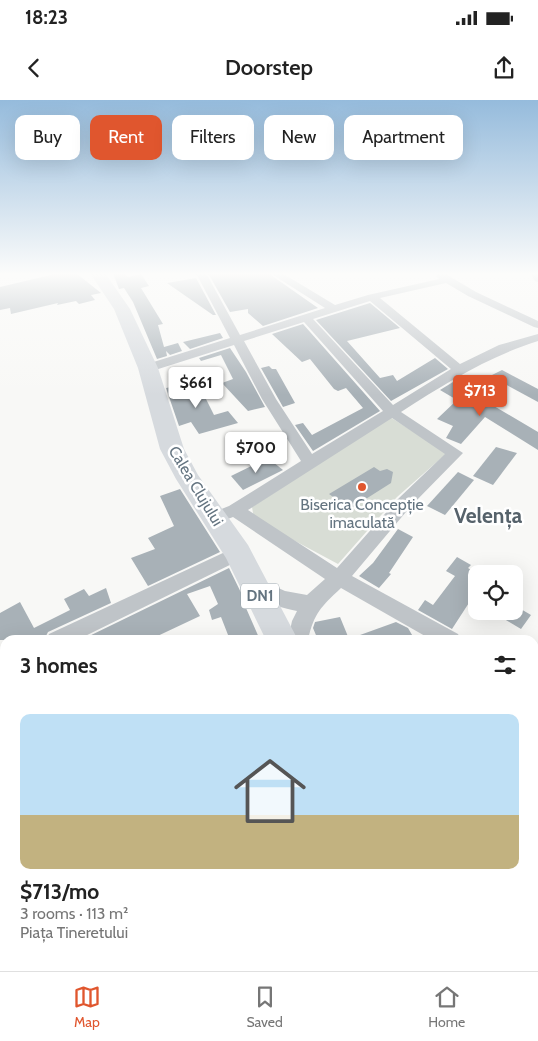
<!DOCTYPE html>
<meta charset="utf-8">
<style>
body{margin:0;font-family:Cabin,sans-serif;background:#f2f2f2;color:#222;height:100vh;display:flex;flex-direction:column;font-size:19px;white-space:nowrap}
*{box-sizing:border-box;margin:0}
p{font-size:16px;color:#767676}
.icon{flex:none;width:28px;height:28px;fill:none;stroke:currentColor;stroke-width:2;stroke-linecap:round;stroke-linejoin:round}
.map{position:relative;flex:1;overflow:hidden}
.panel{position:absolute;left:0px;top:535px;width:539px;height:336px;display:flex;flex-direction:column;background:#fff;border-radius:15px 15px 0 0;box-shadow:0 5px 20px #0002}
.panel>*{flex:none}
.top-card{position:absolute;left:15px;top:15px;width:509px;height:45px;display:flex;gap:10px}
.tools{position:absolute;left:468px;top:465px;display:grid;gap:10px}
.tools a{display:grid;place-items:center;width:55px;height:55px;border-radius:10px;background:#fff;box-shadow:0 5px 20px #0002;font-size:25px}
.price{position:absolute;translate:-50% -42px;padding:0 11px;border-radius:5px;background:#fff;color:#222;font-size:16px;line-height:32px;filter:drop-shadow(0 1px 2px #0008)}
.price::after{content:'';position:absolute;left:50%;top:30px;width:15px;height:11px;margin-left:-8px;background:inherit;clip-path:polygon(0 0,100% 0,50% 100%)}
.price.selected{background:#e0562e;color:#fff}
ul{padding:0;list-style:none}
li{display:grid;align-content:center;gap:10px;height:265px;padding:0 20px}
li span{display:grid;place-items:center;height:155px;border-radius:10px;color:#555}
li>.icon{margin-inline-start:auto}
span .icon{width:90px;height:90px;fill:#fffc;stroke-width:1}
li b{font-size:21px}
h2{display:flex;justify-content:space-between;align-items:center;height:60px;padding:0 20px;font-size:21px}
.chip{padding:0 18px;border-radius:10px;background:#fff;box-shadow:0 5px 20px #0002;font-size:18px;line-height:45px}
.chip.selected{background:#e0562e;color:#fff}
.status{display:flex;justify-content:space-between;align-items:center;height:35px;padding:0 25px;background:#fff;direction:ltr}
.status svg{height:14px;fill:currentColor}
header{display:flex;justify-content:space-between;align-items:center;height:65px;padding:0 20px;background:#fff;font-size:22px;font-weight:600}
.menu{display:flex;justify-content:space-around;align-items:center;height:70px;border-top:1px solid #e0e0e0;background:#fff;font-size:14px;color:#767676}
.menu a{display:grid;justify-items:center;gap:2px}
.menu .selected{color:#e0562e}
.map>svg:first-child{display:block}
.green{fill:#d8ddd5}
.building{fill:#a8b1b7}
.lines{fill:none;stroke-linecap:round;stroke-linejoin:round}
.minor{fill:#bfc4c8;fill-rule:evenodd}
.primary{fill:#d6dade;fill-rule:evenodd}
.poi-dot{fill:#e0562e;stroke:#fff;stroke-width:2}
.labels{text-anchor:middle;dominant-baseline:central;stroke-width:5;stroke-linejoin:round;paint-order:stroke}
.shield{fill:#fff;stroke:#929ea6;stroke-width:1}
.shield-label{font-size:15px;font-weight:bold;fill:#647480}
.street-label{font-size:16px;fill:#647480;stroke:#fff}
.poi-label{font-size:16px;fill:#647480;stroke:#fff}
.district-label{font-size:21px;font-weight:bold;fill:#56626b;stroke:#fff}
</style>
<div class="status"><b>18:23</b><svg viewBox="0 0 49 12"><path d="M0 12V9h3v3zM5 12V6h3v6zM10 12V3h3v9zM15 12V0h3v12zM26 1h20v11H26zM47 4h2v5h-2z"/></svg></div>
<header><svg class="icon" aria-label="back" viewBox="0 0 24 24"><path d="M15 5l-7 7 7 7"/></svg>Doorstep<svg class="icon" aria-label="share" viewBox="0 0 24 24"><path d="M12 15V3M7 8l5-5 5 5M5 13v7h14v-7"/></svg></header>
<div class="map">
<svg width="538" height="871" viewBox="0 0 538 871">
<rect width="100%" height="100%" fill="#f8f8f6"/>
<!-- green -->
<polygon class="green" points="390,317 447,353 397,397 338,464 254,419 252,407"/>
<!-- building -->
<g class="building">
<polygon points="59,173 76,173 101,193 91,195 95,200 79,204 76,201 57,205 58,203 11,214 10,208 0,210 0,187"/>
<polygon points="113,173 124,173 128,177 141,174 149,186 141,188 163,224 158,225 164,247 178,243 182,251 170,255 166,251 167,256 157,259 133,202 124,188 119,189"/>
<polygon points="208,173 268,173 318,208 263,226 248,213 248,209 230,212"/>
<polygon points="196,178 216,215 213,215 167,183"/>
<polygon points="370,203 400,228 347,241 380,278 393,275 397,281 435,258 448,269 391,301 316,220"/>
<polygon points="303,224 380,311 313,351 295,325 303,323 312,335 363,308 346,288 338,291 334,289 310,259 302,262 272,234"/>
<polygon points="220,233 223,238 190,249 183,242"/>
<polygon points="230,248 246,272 265,307 248,311 222,283 233,279 221,255 201,261 199,258"/>
<polygon points="269,266 272,269 276,269 295,303 283,307 261,268"/>
<polygon points="502,270 538,289 538,302 490,276"/>
<polygon points="195,282 198,292 202,291 214,315 228,311 238,323 199,334 191,322 179,326 166,288"/>
<polygon points="453,282 538,332 538,350 485,317 461,344 446,338 453,326 437,319 457,300 440,290"/>
<polygon points="496,347 517,353 493,385 473,376"/>
<polygon points="268,358 283,370 243,390 231,376"/>
<polygon points="374,367 380,371 387,369 393,372 391,383 350,409 329,394"/>
<polygon points="458,372 474,380 445,415 427,406"/>
<polygon points="180,389 220,452 148,486 131,458 155,449 148,438 174,426 160,396"/>
<polygon points="398,429 413,437 389,473 391,474 379,488 359,476 373,463"/>
<polygon points="457,457 471,465 468,468 476,473 476,492 452,529 418,510 425,500 433,505 455,476 446,471"/>
<polygon points="229,468 248,507 246,508 260,540 230,540 221,517 212,520 209,510 218,504 210,486 187,494 200,516 149,540 81,540"/>
<polygon points="106,488 111,503 48,532 44,540 0,540 0,513 20,502 34,528 70,510 64,499 84,489 89,496"/>
<polygon points="514,505 531,515 521,529 491,511 514,511"/>
<polygon points="340,517 349,539 396,522 408,528 415,540 318,540 313,528 315,522"/>
</g>
<g class="lines">
<!-- minor -->
<g class="minor">
<path d="M196,173h10l34,62 85,-27 -55,-35h12l53,32 33,-10 71,-16 -5,-6h10l32,19 62,29v7l-4,-1 -66,-31 -22,-13 -66,15 80,66 39,-19 39,-11v7c-50,16 -92,42 -137,71l62,41 -52,53 -59,70 106,58 3,6h-29l-91,-52c-20,19 -27,25 -33,52h-20l4,-19 5,-10c-15,-3 -43,-10 -51,-25l3,-6 7,-2 29,13 22,4 18,-16 -92,-62 -18,7 -6,-2 -2,-4 2,-4 20,-8 72,-45 -39,-62 -28,-54 -82,26h-8l-2,-3 2,-3 86,-27zM370,201l81,68 -58,36 -80,-86zM304,222l79,89 -71,43 -36,-55 -32,-58zM392,318l53,36 -46,44 -62,70 -89,-58z"/>
<polygon points="530,173 538,173 538,182 535,181"/>
<polygon points="238,446 244,448 247,453 244,458 77,540 46,540 49,534"/>
<polygon points="5,555 5,575 0,577 0,557"/>
<polygon points="534,576 538,577 538,598 534,597"/>
</g>
<!-- primary -->
<g class="primary">
<polygon points="90,173 105,173 130,209 158,268 184,349 198,375 248,445 298,540 266,540 226,458 176,379 160,349 138,268 114,209"/>
<polygon points="337,866 385,866 386,871 338,871"/>
</g>
</g>
<!-- sky -->
<linearGradient id="sky" x2="0" y2="1"><stop stop-color="#95bbdc"/><stop offset="0.59" stop-color="#fcfcfb"/><stop offset="1" stop-color="#fcfcfb" stop-opacity="0"/></linearGradient>
<rect width="538" height="295" fill="url(#sky)"/>
<!-- markers -->
<circle class="poi-dot" cx="362" cy="387" r="5"/>
<g class="labels">
<!-- shield labels -->
<rect class="shield" x="241" y="483.5" width="38" height="25" rx="4"/>
<g class="shield-label">
<text x="260" y="496">DN1</text>
</g>
<!-- street labels -->
<g class="street-label">
<text transform="translate(196 386) rotate(59)">Calea Clujului</text>
</g>
<!-- poi labels -->
<g class="poi-label">
<text x="362" y="404">Biserica Concepție<tspan x="362" dy="18">imaculată</tspan></text>
</g>
<!-- district labels -->
<g class="district-label">
<text x="488" y="415">Velența</text>
</g>
</g>
</svg>
<div class="tools">
<a><svg class="icon" aria-label="locate" viewBox="0 0 24 24"><circle cx="12" cy="12" r="6"/><path d="M12 2v4M12 18v4M2 12h4M18 12h4"/></svg></a>
</div>
<b class="price" style="left:196px;top:309px">$661</b>
<b class="price selected" style="left:480px;top:317px">$713</b>
<b class="price" style="left:256px;top:374px">$700</b>
<div class="top-card">
<a class="chip">Buy</a>
<a class="chip selected">Rent</a>
<a class="chip">Filters</a>
<a class="chip">New</a>
<a class="chip">Apartment</a>
</div>
<section class="panel">
<h2>3 homes<svg class="icon" aria-label="filters" viewBox="0 0 24 24"><path d="M4 7h16M4 17h16"/><circle cx="9" cy="7" r="2"/><circle cx="15" cy="17" r="2"/></svg></h2>
<ul>
<li><span style="background:linear-gradient(#bfe0f5 65%,#c2b280 0)"><svg class="icon" aria-label="home" viewBox="0 0 24 24"><path d="M3 11l9-7 9 7M6 9v11h12V9"/></svg></span><div><b>$713/mo</b><p>3 rooms · 113 m²</p><p>Piața Tineretului</p></div></li>
</ul>
</section>
</div>
<nav class="menu">
<a class="selected"><svg class="icon" aria-label="map" viewBox="0 0 24 24"><path d="M3 6l6-2 6 2 6-2v14l-6 2-6-2-6 2zM9 4v14M15 6v14"/></svg>Map</a>
<a><svg class="icon" aria-label="saved" viewBox="0 0 24 24"><path d="M7 4h10v16l-5-4-5 4z"/></svg>Saved</a>
<a><svg class="icon" aria-label="home" viewBox="0 0 24 24"><path d="M3 11l9-7 9 7M6 9v11h12V9"/></svg>Home</a>
</nav>
